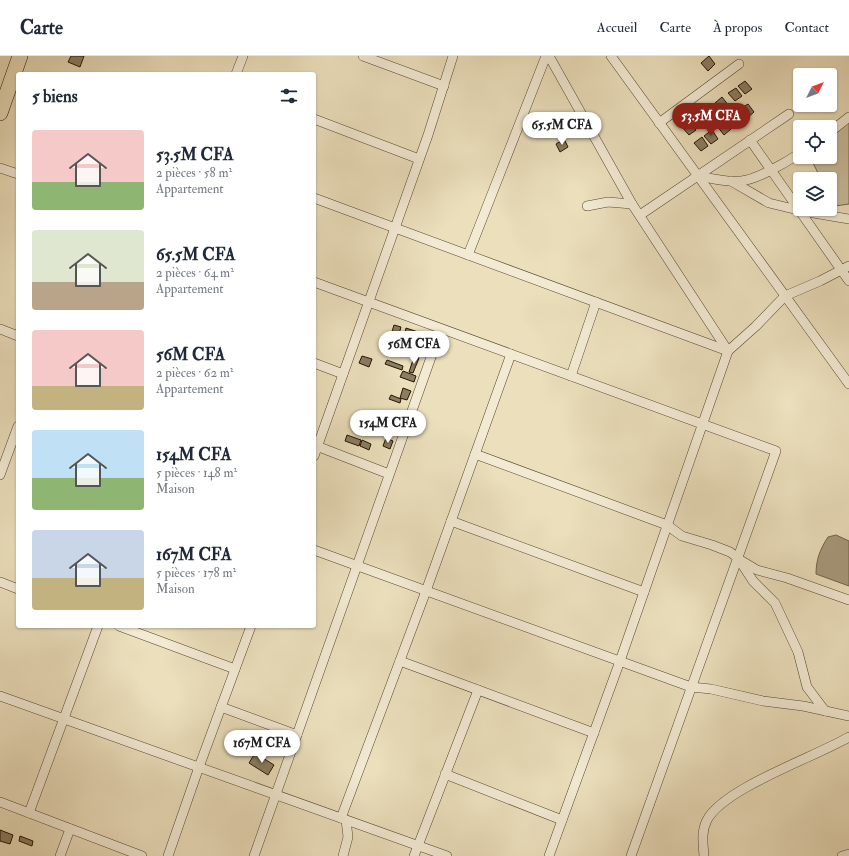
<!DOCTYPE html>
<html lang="fr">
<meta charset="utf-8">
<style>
body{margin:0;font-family:"IM FELL Double Pica",serif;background:#f6f6f7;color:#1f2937;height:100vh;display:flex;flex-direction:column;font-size:15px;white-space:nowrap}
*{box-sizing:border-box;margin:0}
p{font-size:13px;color:#747a83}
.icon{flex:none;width:22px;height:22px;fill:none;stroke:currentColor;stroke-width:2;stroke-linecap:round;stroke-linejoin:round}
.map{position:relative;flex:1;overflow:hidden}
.side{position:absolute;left:16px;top:16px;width:300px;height:556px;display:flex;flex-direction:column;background:#fff;border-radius:4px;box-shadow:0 1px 3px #0004}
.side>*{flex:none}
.needle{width:26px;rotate:48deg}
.fabs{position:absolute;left:793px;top:12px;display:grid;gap:8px}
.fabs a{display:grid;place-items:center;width:44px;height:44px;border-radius:4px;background:#fff;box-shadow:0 1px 3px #0004;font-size:20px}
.price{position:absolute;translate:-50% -34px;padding:0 9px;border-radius:14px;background:#fff;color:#222;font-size:13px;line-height:26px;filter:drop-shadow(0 1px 2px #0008)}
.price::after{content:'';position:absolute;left:50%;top:24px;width:12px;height:9px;margin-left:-6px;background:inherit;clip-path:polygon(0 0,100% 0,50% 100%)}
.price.active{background:#8f2418;color:#fff}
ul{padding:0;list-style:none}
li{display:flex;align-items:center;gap:12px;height:100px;padding:0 16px}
li span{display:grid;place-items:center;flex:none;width:112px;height:80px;border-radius:4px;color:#555}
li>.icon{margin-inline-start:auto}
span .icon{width:48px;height:48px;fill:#fffc;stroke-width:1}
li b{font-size:17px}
h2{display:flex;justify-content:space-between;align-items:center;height:48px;padding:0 16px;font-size:17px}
header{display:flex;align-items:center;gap:24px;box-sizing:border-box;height:56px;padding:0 20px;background:#fff;border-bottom:1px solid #e0e1e3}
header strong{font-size:19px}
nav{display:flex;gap:22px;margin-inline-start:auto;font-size:14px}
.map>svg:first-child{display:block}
.green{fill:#c9bc9c;stroke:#76684e}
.water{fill:#a79a7c;stroke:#72644a}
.building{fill:#8b7d62;stroke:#231300}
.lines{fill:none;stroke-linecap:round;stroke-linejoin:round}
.minor-casing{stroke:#55462f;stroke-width:10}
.trunk-casing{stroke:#231300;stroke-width:16}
.minor{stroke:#f2ead3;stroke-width:9}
.trunk{stroke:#ebdfbc;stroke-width:15}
</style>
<header>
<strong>Carte</strong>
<nav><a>Accueil</a><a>Carte</a><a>À propos</a><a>Contact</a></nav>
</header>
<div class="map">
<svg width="849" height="800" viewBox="0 0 849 800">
<rect width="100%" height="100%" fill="#ebdfbc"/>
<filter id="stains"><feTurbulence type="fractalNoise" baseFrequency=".005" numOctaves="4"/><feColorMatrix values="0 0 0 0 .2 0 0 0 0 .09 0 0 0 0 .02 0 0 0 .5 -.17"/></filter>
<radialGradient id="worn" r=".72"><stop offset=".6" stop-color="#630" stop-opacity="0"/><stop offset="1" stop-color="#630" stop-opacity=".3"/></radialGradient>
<!-- green -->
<polygon class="green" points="849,61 849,148 835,150 830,140 830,123 821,123 810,101 830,101 830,76"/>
<!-- water -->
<path class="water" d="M836,479l13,6v45l-33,-12c0,-14 4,-25 12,-37z"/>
<!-- building -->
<g class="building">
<polygon points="71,0 84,0 80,11 68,6"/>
<polygon points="709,0 715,8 708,15 701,7"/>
<polygon points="745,25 752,33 745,38 738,30"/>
<polygon points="736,32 742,40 735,45 728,37"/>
<polygon points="722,41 729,50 722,55 715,47"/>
<polygon points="748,48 754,56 747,62 740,53"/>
<polygon points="712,49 719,57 712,63 705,54"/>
<polygon points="735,57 741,66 734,71 727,63"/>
<polygon points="700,58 706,67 699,72 692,64"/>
<polygon points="725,65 731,73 724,79 717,70"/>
<polygon points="690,66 696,74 689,79 682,71"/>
<polygon points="712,74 718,83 711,88 704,80"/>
<polygon points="702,81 708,90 701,95 694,87"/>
<polygon points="564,83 568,91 560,96 556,88"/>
<polygon points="394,269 401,271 398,281 391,279"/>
<polygon points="406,272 418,276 416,280 405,276"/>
<polygon points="392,279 397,281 395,288 389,286"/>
<polygon points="422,280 427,282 421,299 416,297"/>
<polygon points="362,300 372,303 369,311 359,307"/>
<polygon points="414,301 419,302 413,317 409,316"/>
<polygon points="387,304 403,310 402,314 385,308"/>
<polygon points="403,315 416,320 414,326 400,321"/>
<polygon points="403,332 411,335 407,344 400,342"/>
<polygon points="391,339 401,343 400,347 389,343"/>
<polygon points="347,379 361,384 359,390 345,385"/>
<polygon points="386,382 393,385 390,393 383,390"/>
<polygon points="362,384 371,388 369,394 360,390"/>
<polygon points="255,697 274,709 268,719 249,707"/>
<polygon points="0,774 13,779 10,788 0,785"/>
<polygon points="20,780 33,785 32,790 19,785"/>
</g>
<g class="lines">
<defs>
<g id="minor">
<polyline points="363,0 444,30"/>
<polyline points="549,0 632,148 728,295"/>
<polyline points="611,0 849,328"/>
<polyline points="236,18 243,0"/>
<polyline points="314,63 419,103"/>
<polyline points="659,67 739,8"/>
<polyline points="830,76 849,61"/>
<polyline points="750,84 849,225"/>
<polyline points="0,112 18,118"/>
<path d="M697,120c14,2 30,7 44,5 15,-1 46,-19 59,-28"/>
<polyline points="731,125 769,147 802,155 849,163"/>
<polyline points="314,142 728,295"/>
<polyline points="587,150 608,146 632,148"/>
<polyline points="640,159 789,58"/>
<polyline points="468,199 546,0"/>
<polyline points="314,226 776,395 631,800"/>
<polyline points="0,273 18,280"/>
<polyline points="314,307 343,318"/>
<polyline points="571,320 596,246"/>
<polyline points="314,389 389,418"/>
<polyline points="475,398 667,469 682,480 712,489 730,496 738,502 753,525 775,547 798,596 807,631 825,655"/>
<polyline points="314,400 428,79 453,0"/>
<polyline points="0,419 18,370"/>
<polyline points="451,465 644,536"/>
<polyline points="314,494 691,631 711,633 763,645 803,650 849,660"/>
<polyline points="742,505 757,514 787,522 849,544"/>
<polyline points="0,526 18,533"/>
<polyline points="119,570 235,613"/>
<polyline points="400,605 594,677"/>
<polyline points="0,640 447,800"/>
<polyline points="221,651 297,679"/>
<polyline points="445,718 562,764"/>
<polyline points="0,746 142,800"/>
<polyline points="29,757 98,570"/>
<polyline points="341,762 426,535 511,298"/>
<polyline points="60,800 70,773"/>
<polyline points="168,800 199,711 251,570"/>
<polyline points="254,800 441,273"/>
<polyline points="343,800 348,781 346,764"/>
<polyline points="414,800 478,634"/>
<polyline points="549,800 620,605 728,295 756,270 785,240 820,225 849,210"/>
<path d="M704,800c-1,-13 -3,-24 3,-36 17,-32 108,-63 142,-83"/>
<polyline points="842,800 849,798"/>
</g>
<polyline id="trunk" points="0,57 20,0"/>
</defs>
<!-- minor casing -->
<use href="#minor" class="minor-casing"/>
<!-- trunk casing -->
<use href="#trunk" class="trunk-casing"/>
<!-- minor -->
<use href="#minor" class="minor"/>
<!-- trunk -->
<use href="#trunk" class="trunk"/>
</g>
<rect width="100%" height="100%" filter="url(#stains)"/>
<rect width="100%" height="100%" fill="url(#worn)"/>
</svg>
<div class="fabs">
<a><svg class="needle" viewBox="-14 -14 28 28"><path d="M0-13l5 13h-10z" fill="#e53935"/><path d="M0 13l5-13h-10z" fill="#747a83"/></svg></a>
<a><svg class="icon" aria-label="locate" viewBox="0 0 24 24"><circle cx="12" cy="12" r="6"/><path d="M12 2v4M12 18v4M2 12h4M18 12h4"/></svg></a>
<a><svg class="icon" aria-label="layers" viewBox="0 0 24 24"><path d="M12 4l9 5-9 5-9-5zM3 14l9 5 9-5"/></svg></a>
</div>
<b class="price active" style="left:711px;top:81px">53.5M CFA</b>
<b class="price" style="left:562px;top:90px">65.5M CFA</b>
<b class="price" style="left:414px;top:309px">56M CFA</b>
<b class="price" style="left:388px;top:388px">154M CFA</b>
<b class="price" style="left:262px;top:708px">167M CFA</b>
<section class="side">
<h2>5 biens<svg class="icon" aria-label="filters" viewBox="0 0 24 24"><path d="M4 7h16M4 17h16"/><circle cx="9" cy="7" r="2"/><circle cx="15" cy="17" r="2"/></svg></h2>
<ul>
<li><span style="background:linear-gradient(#f6c9c9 65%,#8fb573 0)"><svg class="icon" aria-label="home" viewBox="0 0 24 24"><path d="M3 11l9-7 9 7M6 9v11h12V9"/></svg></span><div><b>53.5M CFA</b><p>2 pièces · 58 m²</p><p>Appartement</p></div></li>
<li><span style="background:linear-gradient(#dfe7d0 65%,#b9a48a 0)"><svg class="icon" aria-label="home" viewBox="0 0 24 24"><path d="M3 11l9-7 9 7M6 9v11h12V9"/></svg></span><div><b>65.5M CFA</b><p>2 pièces · 64 m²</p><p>Appartement</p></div></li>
<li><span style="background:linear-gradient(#f6c9c9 70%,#c2b280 0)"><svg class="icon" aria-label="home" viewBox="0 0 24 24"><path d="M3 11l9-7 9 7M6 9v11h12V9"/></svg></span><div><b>56M CFA</b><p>2 pièces · 62 m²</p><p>Appartement</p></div></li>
<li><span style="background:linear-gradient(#bfe0f5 60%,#8fb573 0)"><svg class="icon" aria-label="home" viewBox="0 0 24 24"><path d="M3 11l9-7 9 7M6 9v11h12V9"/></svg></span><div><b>154M CFA</b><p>5 pièces · 148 m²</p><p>Maison</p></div></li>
<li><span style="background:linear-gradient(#c9d6e8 60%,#c2b280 0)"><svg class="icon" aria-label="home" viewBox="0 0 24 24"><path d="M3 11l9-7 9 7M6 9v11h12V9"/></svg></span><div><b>167M CFA</b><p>5 pièces · 178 m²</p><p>Maison</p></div></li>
</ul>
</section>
</div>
